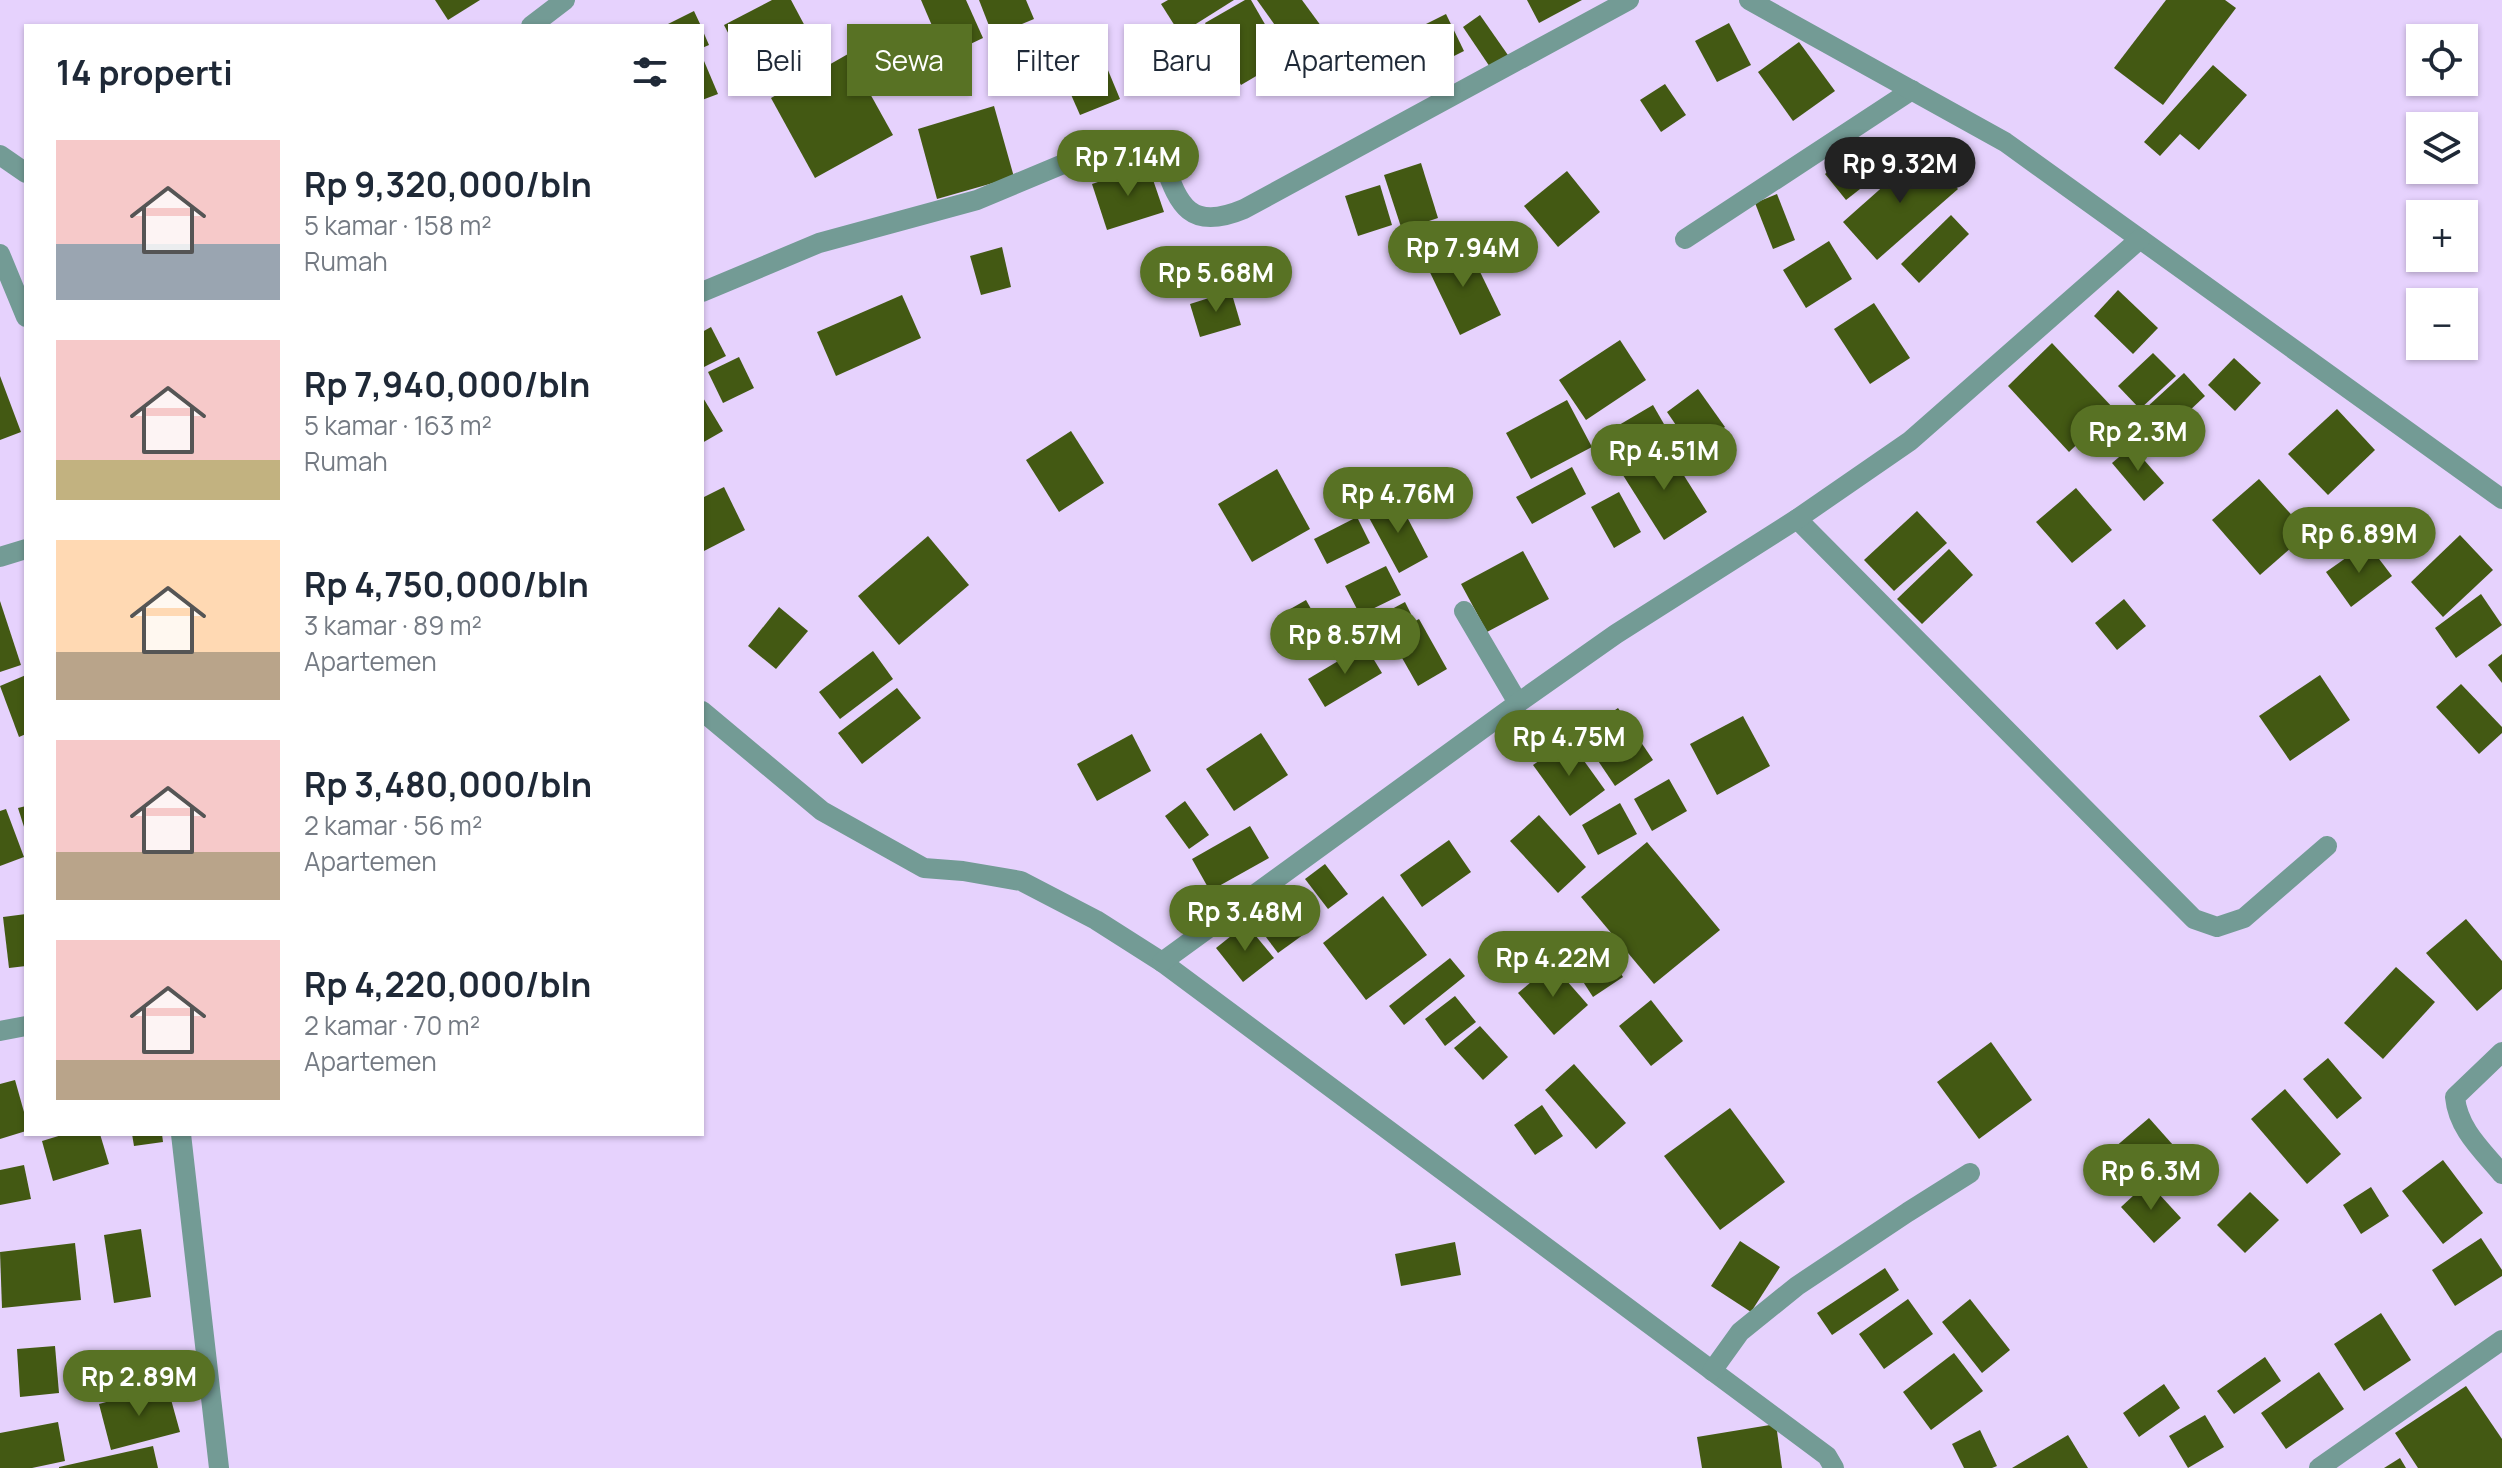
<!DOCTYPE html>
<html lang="id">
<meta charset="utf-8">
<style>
body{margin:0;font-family:Manrope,sans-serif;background:#f2f2f3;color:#1f2937;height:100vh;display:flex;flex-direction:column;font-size:30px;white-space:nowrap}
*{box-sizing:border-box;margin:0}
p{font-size:26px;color:#747a83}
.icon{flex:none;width:44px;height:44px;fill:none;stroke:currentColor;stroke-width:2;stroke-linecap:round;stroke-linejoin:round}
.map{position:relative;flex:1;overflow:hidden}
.details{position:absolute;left:24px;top:24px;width:680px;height:1112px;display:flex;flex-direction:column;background:#fff;border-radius:0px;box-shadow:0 2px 6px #0004}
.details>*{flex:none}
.hud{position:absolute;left:728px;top:24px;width:760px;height:72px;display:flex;gap:16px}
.buttons{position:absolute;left:2406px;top:24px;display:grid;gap:16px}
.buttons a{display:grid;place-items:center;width:72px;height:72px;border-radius:0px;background:#fff;box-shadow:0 2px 6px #0004;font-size:40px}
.price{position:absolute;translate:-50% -68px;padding:0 18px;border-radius:28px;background:#587224;color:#fff;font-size:26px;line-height:52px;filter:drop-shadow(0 2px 4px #0008)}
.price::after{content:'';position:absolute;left:50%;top:48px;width:24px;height:18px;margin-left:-12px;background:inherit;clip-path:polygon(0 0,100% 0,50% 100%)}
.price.on{background:#222;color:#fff}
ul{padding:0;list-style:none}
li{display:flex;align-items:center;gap:24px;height:200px;padding:0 32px}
li span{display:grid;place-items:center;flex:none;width:224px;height:160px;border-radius:0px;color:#555}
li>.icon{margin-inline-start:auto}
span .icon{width:96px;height:96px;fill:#fffc;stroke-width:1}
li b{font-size:34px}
h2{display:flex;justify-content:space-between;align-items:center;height:96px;padding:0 32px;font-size:34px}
.pill{padding:0 28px;border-radius:0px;background:#fff;box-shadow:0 2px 6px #0004;font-size:28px;line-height:72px}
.pill.on{background:#587224;color:#fff}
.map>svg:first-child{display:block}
.building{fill:#435913}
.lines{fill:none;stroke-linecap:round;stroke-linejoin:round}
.service{stroke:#739b95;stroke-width:20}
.minor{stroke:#739b95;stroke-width:20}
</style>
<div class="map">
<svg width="2502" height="1468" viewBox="0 0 2502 1468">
<rect width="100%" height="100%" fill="#e6d2fd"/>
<!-- building -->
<g class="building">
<polygon points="435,0 480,0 448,20"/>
<polygon points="772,0 791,0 822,58 758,91 724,25"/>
<polygon points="921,0 966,0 983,38 945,56"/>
<polygon points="979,0 1026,0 1034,19 993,36"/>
<polygon points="1168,0 1234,0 1180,34 1161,4"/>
<polygon points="1245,0 1251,0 1285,59 1241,85 1205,23"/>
<polygon points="1257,0 1302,0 1324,30 1294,52"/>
<polygon points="1527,0 1582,0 1539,23"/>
<polygon points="2166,0 2225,0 2236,8 2163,105 2114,68"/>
<polygon points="694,11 701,26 669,26 668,24"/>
<polygon points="1446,14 1464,51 1434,66 1416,29"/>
<polygon points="1480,15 1510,58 1492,70 1463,27"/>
<polygon points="1729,23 1751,65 1717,82 1695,41"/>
<polygon points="702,29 709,45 702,48"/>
<polygon points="1400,34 1423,67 1387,93 1364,60"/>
<polygon points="1095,39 1120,99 1080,115 1054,56"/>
<polygon points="1799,42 1835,91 1793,121 1758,72"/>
<polygon points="848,54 893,135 815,178 771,98"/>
<polygon points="702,61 704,61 718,94 702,100"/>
<polygon points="2213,65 2247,95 2199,150 2180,134 2160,156 2144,142"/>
<polygon points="1665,84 1686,115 1661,132 1640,100"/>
<polygon points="994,106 1014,177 937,199 918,129"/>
<polygon points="1871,138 1892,164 1846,200 1825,174"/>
<polygon points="1923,151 1958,189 1877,260 1843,222"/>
<polygon points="1421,163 1438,218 1402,230 1384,175"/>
<polygon points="1148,165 1164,212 1107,230 1092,184"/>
<polygon points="1567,171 1600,212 1558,247 1524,206"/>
<polygon points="1380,185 1392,225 1358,236 1345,196"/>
<polygon points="1777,194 1795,240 1773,249 1755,203"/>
<polygon points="1951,215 1969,234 1919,283 1901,264"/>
<polygon points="1829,241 1852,279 1806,308 1783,270"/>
<polygon points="1466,243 1501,315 1460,335 1425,262"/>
<polygon points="1002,247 1011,287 981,295 970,256"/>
<polygon points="2118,290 2158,328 2133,354 2094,316"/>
<polygon points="1231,291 1241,325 1200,337 1190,304"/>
<polygon points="902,295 921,338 836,376 817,332"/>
<polygon points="1874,303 1910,358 1870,384 1834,329"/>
<polygon points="711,327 726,356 702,368 702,332"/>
<polygon points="1620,340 1646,380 1586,420 1559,380"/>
<polygon points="2052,343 2114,409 2069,452 2008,386"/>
<polygon points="2153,353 2176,376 2140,409 2118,386"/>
<polygon points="739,357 754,388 723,403 708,372"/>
<polygon points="2234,358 2261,383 2235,411 2208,385"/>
<polygon points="2184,373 2205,396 2168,431 2146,408"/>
<polygon points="0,376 21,432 0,440"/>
<polygon points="1698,389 1725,427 1693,450 1667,412"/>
<polygon points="702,396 723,431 702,443"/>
<polygon points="1567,400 1592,447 1531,479 1506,433"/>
<polygon points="1653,405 1668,431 1617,461 1602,435"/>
<polygon points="2337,409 2375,450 2328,495 2288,454"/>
<polygon points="1071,431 1104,483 1059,512 1026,460"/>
<polygon points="1664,444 1707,512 1664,540 1621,472"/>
<polygon points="2132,446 2164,483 2144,501 2112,463"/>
<polygon points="1572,467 1586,494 1532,524 1516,497"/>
<polygon points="1277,469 1310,529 1252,562 1218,504"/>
<polygon points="2259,479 2308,533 2260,575 2212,520"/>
<polygon points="724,487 745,530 702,552 702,498"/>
<polygon points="2076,488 2112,530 2072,563 2036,522"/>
<polygon points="1619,492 1641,532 1614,548 1591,507"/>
<polygon points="1397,498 1428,557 1399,573 1367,514"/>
<polygon points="1917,511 1947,543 1894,591 1864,560"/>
<polygon points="1357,517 1370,543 1327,564 1314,539"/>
<polygon points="2460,535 2493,570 2443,617 2411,582"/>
<polygon points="928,536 969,585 899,645 858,596"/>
<polygon points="2367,543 2392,576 2351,607 2326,572"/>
<polygon points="1949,549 1973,575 1922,624 1897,599"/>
<polygon points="1523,551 1549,599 1487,632 1461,584"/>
<polygon points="1386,566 1401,595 1360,615 1345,586"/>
<polygon points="2481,594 2502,625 2456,658 2435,628"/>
<polygon points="2124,599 2146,626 2117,650 2095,623"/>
<polygon points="1306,600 1325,634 1296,650 1278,616"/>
<polygon points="0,601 21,665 0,672"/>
<polygon points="1405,602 1413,618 1372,639 1364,624"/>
<polygon points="779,607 808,631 776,669 748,646"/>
<polygon points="1419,619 1447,669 1418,686 1389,635"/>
<polygon points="1365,645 1382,673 1325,707 1308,679"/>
<polygon points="873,651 893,679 840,719 819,692"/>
<polygon points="2502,654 2502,683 2488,665"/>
<polygon points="26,675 26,734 19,737 0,686"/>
<polygon points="2320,675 2350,720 2290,761 2259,716"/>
<polygon points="2461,684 2502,727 2502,733 2479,754 2436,707"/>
<polygon points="897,688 921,718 862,764 838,733"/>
<polygon points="1618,708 1653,760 1615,786 1580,734"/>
<polygon points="1743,716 1770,766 1717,795 1690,744"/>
<polygon points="1261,733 1288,775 1234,811 1206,769"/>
<polygon points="1132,734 1151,771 1097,801 1077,764"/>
<polygon points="1569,740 1605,790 1570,816 1533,765"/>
<polygon points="1669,779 1687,811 1652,831 1634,799"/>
<polygon points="1185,801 1209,835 1189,849 1165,816"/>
<polygon points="1620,803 1637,834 1598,855 1582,825"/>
<polygon points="26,806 26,830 25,830 18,808"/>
<polygon points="6,809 24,857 0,866 0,811"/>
<polygon points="1539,815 1586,867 1558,893 1510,841"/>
<polygon points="1250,826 1269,858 1210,891 1192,859"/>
<polygon points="1449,840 1471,872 1422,907 1400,875"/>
<polygon points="1647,842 1720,930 1654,984 1581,897"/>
<polygon points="1325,864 1348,894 1328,909 1305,879"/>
<polygon points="1383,896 1427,955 1366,1000 1323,943"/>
<polygon points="1285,902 1307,932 1278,953 1256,924"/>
<polygon points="26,914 26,966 9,968 3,917"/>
<polygon points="2466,919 2502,961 2502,989 2477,1011 2426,953"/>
<polygon points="1246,924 1274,958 1243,982 1216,948"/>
<polygon points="1600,940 1623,977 1593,997 1569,960"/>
<polygon points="1450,958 1465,976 1404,1025 1389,1006"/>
<polygon points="1552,964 1588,1005 1554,1035 1518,993"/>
<polygon points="2396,967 2435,1002 2383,1059 2344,1023"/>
<polygon points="1455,996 1476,1022 1445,1046 1425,1019"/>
<polygon points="1651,1000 1683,1041 1651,1066 1619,1026"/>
<polygon points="1480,1026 1508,1057 1483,1080 1454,1048"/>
<polygon points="1991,1042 2032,1100 1979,1139 1937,1082"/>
<polygon points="2328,1058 2362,1098 2337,1119 2303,1079"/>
<polygon points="1574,1064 1626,1123 1596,1149 1545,1090"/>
<polygon points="15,1080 26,1119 26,1131 0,1139 0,1084"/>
<polygon points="2285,1089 2341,1154 2307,1184 2251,1119"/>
<polygon points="1542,1105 1563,1136 1535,1155 1514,1125"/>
<polygon points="1730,1108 1785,1182 1720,1230 1664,1156"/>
<polygon points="2149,1118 2173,1145 2129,1181 2107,1154"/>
<polygon points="65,1134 100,1134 109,1164 53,1181 42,1141"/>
<polygon points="132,1134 162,1134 163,1142 134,1146"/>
<polygon points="2443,1160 2483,1213 2443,1244 2402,1191"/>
<polygon points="24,1165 31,1199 0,1205 0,1170"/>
<polygon points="2148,1182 2181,1218 2154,1243 2121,1207"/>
<polygon points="2371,1187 2389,1216 2361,1234 2343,1205"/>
<polygon points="2250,1192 2279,1220 2245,1253 2217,1225"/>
<polygon points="141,1229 151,1297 114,1303 104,1235"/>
<polygon points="2481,1238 2502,1270 2502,1276 2455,1306 2432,1270"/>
<polygon points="1740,1241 1780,1267 1751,1312 1711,1286"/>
<polygon points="1455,1242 1461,1275 1401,1286 1395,1254"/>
<polygon points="75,1243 81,1300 2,1308 0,1252"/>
<polygon points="1885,1268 1899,1290 1832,1335 1817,1313"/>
<polygon points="1908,1299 1933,1334 1884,1369 1859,1334"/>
<polygon points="1970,1299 2010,1350 1982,1373 1942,1322"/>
<polygon points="2381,1313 2411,1360 2364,1391 2334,1344"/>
<polygon points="55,1346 59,1393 20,1397 17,1349"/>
<polygon points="1954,1353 1983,1391 1931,1430 1903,1392"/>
<polygon points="2265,1357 2281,1381 2234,1414 2217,1391"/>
<polygon points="2319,1372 2344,1409 2286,1449 2261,1413"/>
<polygon points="2164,1384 2180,1408 2139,1437 2123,1413"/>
<polygon points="167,1385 180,1432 111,1450 99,1404"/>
<polygon points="2466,1386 2502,1439 2502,1468 2418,1468 2395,1433"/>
<polygon points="2205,1415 2224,1447 2188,1468 2169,1436"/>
<polygon points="58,1422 65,1461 32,1468 0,1468 0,1433"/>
<polygon points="1776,1424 1782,1468 1702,1468 1697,1437"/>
<polygon points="1980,1430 1997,1466 1992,1468 1964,1468 1952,1444"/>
<polygon points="2068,1435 2088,1468 2012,1468"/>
<polygon points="153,1446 158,1468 59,1468 59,1467"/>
<polygon points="2400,1458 2406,1468 2384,1468"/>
</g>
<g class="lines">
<!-- service -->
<polyline class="service" points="1685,239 1912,90"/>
<!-- minor -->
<g class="minor">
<polyline points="1749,0 2005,142 2502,499"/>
<polyline points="531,26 565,0"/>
<polyline points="0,155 26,173"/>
<polyline points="0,254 26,317"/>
<path d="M702,292l117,-49 158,-43 139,-58 16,-1 26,7c19,48 24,87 86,61l385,-209"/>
<polyline points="1797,519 2194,919 2217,927 2244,918 2327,846"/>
<polyline points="0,557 26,549"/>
<polyline points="1464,611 1518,703"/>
<polyline points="702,711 822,811 924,868 963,871 1021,881 1096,920 1162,962 1827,1456 1834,1468"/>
<polyline points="1162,962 1518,703 1616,634 1797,519 1910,441 2140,239"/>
<polyline points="0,1031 26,1026"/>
<path d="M2502,1052l-47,45c3,32 27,53 47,77"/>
<polyline points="181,1134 219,1468"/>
<polyline points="1712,1371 1740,1332 1797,1286 1908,1212 1970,1173"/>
<polyline points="2319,1468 2502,1340"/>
</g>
</g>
</svg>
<div class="buttons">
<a><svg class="icon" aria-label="locate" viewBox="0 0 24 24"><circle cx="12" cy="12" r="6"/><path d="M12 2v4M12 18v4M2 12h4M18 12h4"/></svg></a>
<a><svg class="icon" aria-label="layers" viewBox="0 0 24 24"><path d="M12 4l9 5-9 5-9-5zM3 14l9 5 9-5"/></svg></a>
<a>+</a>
<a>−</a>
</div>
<b class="price" style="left:1128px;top:198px">Rp 7.14M</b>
<b class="price on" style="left:1900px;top:205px">Rp 9.32M</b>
<b class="price" style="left:1463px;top:289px">Rp 7.94M</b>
<b class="price" style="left:1216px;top:314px">Rp 5.68M</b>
<b class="price" style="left:2138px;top:473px">Rp 2.3M</b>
<b class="price" style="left:1664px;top:492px">Rp 4.51M</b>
<b class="price" style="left:1398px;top:535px">Rp 4.76M</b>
<b class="price" style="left:2359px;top:575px">Rp 6.89M</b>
<b class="price" style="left:1345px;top:676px">Rp 8.57M</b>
<b class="price" style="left:1569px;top:778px">Rp 4.75M</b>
<b class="price" style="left:1245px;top:953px">Rp 3.48M</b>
<b class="price" style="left:1553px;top:999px">Rp 4.22M</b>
<b class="price" style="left:2151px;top:1212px">Rp 6.3M</b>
<b class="price" style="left:139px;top:1418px">Rp 2.89M</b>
<div class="hud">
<a class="pill">Beli</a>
<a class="pill on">Sewa</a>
<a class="pill">Filter</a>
<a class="pill">Baru</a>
<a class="pill">Apartemen</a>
</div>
<section class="details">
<h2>14 properti<svg class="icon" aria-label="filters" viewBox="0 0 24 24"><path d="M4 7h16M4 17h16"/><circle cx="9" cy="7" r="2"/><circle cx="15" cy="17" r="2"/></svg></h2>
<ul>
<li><span style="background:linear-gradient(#f6c9c9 65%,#9aa5b1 0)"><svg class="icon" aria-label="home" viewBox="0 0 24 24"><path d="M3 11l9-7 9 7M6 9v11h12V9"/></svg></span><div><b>Rp 9,320,000/bln</b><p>5 kamar · 158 m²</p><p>Rumah</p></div></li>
<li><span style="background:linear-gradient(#f6c9c9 75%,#c2b280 0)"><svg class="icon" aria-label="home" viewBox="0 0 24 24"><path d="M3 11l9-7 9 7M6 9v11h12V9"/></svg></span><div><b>Rp 7,940,000/bln</b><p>5 kamar · 163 m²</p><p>Rumah</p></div></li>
<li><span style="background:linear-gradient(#ffd9b3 70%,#b9a48a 0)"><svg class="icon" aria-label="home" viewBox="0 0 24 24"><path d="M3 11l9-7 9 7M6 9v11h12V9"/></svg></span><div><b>Rp 4,750,000/bln</b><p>3 kamar · 89 m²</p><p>Apartemen</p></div></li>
<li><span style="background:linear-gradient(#f6c9c9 70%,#b9a48a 0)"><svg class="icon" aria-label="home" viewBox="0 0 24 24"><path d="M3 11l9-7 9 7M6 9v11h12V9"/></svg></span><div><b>Rp 3,480,000/bln</b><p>2 kamar · 56 m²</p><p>Apartemen</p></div></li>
<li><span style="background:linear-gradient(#f6c9c9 75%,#b9a48a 0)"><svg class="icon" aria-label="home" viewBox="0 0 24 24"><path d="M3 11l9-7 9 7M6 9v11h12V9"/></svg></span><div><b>Rp 4,220,000/bln</b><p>2 kamar · 70 m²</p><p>Apartemen</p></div></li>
</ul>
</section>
</div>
